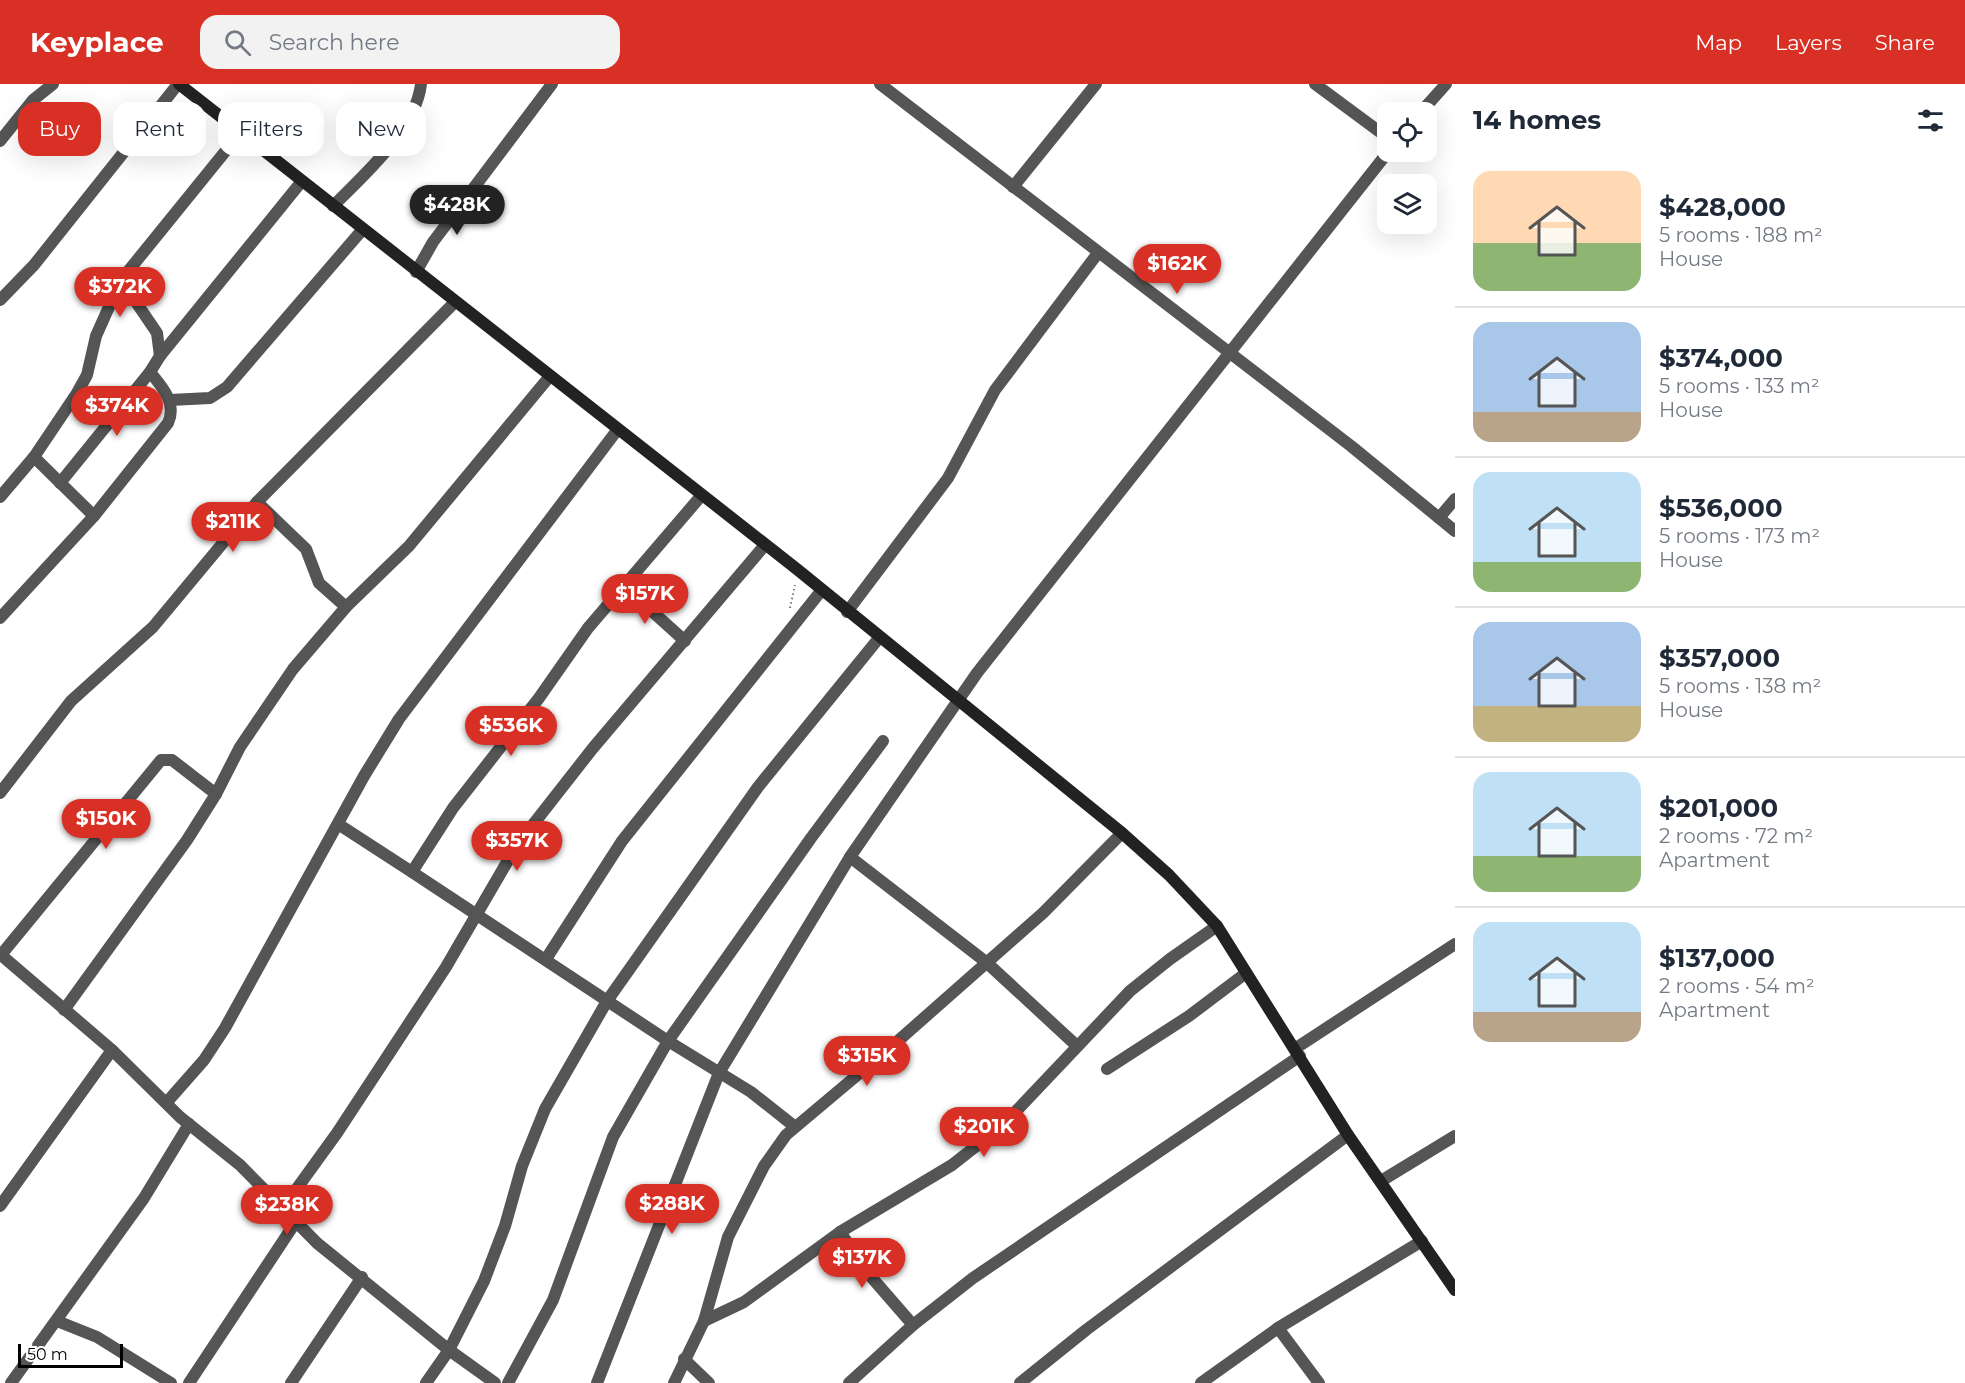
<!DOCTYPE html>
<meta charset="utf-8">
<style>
body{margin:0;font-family:Montserrat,sans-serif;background:#f2f2f3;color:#1f2937;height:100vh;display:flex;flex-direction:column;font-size:22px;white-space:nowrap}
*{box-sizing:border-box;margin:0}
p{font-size:20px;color:#747a83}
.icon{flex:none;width:33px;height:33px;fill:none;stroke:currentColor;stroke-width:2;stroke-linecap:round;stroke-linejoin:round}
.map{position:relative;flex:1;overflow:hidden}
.panel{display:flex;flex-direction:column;background:#fff;width:510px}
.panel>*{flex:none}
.banner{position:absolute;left:18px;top:18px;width:570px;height:54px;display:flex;gap:12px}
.controls{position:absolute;left:1377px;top:18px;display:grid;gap:12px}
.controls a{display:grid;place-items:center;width:60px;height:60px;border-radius:12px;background:#fff;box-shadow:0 6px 24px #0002;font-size:30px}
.scale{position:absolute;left:18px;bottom:15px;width:105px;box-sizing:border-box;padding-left:6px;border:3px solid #000;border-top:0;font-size:16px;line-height:21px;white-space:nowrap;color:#000;-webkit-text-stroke:4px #fff;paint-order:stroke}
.price{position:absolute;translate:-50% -51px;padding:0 14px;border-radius:21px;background:#d93025;color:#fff;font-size:20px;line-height:39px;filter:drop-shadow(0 2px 3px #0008)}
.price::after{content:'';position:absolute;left:50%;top:36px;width:18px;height:14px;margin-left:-9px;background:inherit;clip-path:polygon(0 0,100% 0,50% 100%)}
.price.current{background:#222;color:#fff}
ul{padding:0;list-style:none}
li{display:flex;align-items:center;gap:18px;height:150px;padding:0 18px}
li+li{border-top:2px solid #e0e1e3}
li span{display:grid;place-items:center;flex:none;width:168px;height:120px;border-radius:18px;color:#555}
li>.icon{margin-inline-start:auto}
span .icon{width:72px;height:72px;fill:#fffc;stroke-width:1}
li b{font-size:26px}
h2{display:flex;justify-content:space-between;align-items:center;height:72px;padding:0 18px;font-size:26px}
.chip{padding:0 21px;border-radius:18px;background:#fff;box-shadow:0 6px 24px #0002;font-size:21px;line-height:54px}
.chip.current{background:#d93025;color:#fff}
header{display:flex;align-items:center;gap:36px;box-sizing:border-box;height:84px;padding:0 30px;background:#d93025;color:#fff}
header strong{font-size:28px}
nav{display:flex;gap:33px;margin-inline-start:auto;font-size:21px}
.search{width:420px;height:54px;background:#f2f2f3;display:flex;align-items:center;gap:15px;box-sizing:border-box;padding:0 21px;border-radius:18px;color:#747a83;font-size:22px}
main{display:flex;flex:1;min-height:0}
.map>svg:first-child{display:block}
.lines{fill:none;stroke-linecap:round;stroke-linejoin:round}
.path{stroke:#777;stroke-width:2;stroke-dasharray:1.5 3;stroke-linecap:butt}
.street{stroke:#555;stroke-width:12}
.secondary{stroke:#222;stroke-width:12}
</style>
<header>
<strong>Keyplace</strong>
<div class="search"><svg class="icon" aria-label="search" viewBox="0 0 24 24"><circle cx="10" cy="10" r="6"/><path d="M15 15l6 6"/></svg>Search here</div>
<nav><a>Map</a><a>Layers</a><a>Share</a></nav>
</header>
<main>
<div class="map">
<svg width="1455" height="1299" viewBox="0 0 1455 1299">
<rect width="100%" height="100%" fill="#fff"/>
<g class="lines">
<!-- path -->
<polyline class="path" points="790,524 795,501"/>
<!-- street -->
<g class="street">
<polyline points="880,0 1351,362 1455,447"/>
<polyline points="1315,0 1388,54"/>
<polyline points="1421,28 1446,0"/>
<polyline points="0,57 33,16 53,0"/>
<polyline points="1013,103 1096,0"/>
<path d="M333,122c31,-31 83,-77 88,-122"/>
<polyline points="416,188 433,158 552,0"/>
<polyline points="121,196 157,249 160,272 302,97"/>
<polyline points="0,216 34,181 178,0"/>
<polyline points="170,316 210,314 227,303 363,145"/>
<polyline points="34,373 94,432"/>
<polyline points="60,399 150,288"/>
<polyline points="0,413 34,373 77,309 87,291 96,252 121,196 241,48"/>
<polyline points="257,418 306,465 319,499 346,523"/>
<polyline points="1439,434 1455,415"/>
<polyline points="624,502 685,557"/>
<polyline points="847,528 948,394 995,306 1098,169"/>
<path d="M0,534l94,-102 74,-93c9,-20 -5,-35 -18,-51l10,-16"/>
<polyline points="0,709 71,617 153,543 257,418 455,218"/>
<polyline points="338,740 412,788 453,724 539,614 588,544 701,412"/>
<polyline points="850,773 986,878 1077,962"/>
<polyline points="412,788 668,957 751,1008 794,1042"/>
<polyline points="0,870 112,966 180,1033 240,1081 317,1159 449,1266 495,1299"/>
<polyline points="1,871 161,676 172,676 216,710"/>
<polyline points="546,875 622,757 821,507"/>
<polyline points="64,926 187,756 216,710 240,663 293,585 346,523 409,462 550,292"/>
<polyline points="1296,964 1455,860"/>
<polyline points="1107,985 1189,932 1246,889"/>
<polyline points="167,1018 204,976 225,944 364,692 399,635 618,345"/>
<polyline points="1381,1097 1455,1052"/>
<polyline points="0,1122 112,966"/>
<polyline points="282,1125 337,1049 446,883 517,761 593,664 765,461"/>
<polyline points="840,1148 873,1195 913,1241"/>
<polyline points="57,1237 97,1253 171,1299"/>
<polyline points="704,1237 744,1218 840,1148 952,1081 1003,1041 1130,907 1170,875 1217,842"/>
<polyline points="1278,1244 1319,1299"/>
<polyline points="684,1275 709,1299"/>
<polyline points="11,1299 144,1114 189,1040"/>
<polyline points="189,1299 295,1139"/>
<polyline points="291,1299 362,1193"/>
<polyline points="426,1299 449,1266 484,1197 505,1142 522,1082 545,1025 607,917 758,703 879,554"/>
<polyline points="508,1299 553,1216 613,1053 668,957 811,754 883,657"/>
<polyline points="597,1299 719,989 850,773 977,589 1388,68"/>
<polyline points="674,1299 704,1237 728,1153 764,1082 786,1051 899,956 1043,829 1122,749"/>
<polyline points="849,1299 913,1241 973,1194 1300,972"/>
<polyline points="1020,1299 1086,1246 1348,1051"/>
<polyline points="1201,1299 1278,1244 1422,1157"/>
</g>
<!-- secondary -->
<polyline class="secondary" points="179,0 798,486 1122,749 1169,791 1217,842 1348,1051 1455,1206"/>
</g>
</svg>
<div class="controls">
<a><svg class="icon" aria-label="locate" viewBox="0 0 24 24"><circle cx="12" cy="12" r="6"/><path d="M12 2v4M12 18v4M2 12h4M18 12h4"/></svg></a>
<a><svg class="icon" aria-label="layers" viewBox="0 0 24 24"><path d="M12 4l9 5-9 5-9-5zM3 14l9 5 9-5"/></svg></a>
</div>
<div class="scale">50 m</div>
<b class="price current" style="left:457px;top:152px">$428K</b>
<b class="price" style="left:1177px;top:211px">$162K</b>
<b class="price" style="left:120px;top:234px">$372K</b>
<b class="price" style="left:117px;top:353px">$374K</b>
<b class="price" style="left:233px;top:469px">$211K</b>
<b class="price" style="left:645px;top:541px">$157K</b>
<b class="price" style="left:511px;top:673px">$536K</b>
<b class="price" style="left:106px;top:766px">$150K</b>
<b class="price" style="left:517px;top:788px">$357K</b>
<b class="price" style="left:867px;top:1003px">$315K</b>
<b class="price" style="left:984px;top:1074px">$201K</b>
<b class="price" style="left:672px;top:1151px">$288K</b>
<b class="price" style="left:287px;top:1152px">$238K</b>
<b class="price" style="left:862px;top:1205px">$137K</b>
<div class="banner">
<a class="chip current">Buy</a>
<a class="chip">Rent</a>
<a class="chip">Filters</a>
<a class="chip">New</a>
</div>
</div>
<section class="panel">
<h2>14 homes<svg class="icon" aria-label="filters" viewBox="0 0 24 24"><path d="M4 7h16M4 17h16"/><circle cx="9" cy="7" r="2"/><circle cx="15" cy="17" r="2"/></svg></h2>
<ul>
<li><span style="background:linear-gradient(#ffd9b3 60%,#8fb573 0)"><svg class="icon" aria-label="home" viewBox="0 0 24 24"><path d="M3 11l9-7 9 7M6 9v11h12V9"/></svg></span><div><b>$428,000</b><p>5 rooms · 188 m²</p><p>House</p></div></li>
<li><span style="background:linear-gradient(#a9c7e8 75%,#b9a48a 0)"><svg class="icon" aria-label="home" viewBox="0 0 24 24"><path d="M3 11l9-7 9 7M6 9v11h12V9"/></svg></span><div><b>$374,000</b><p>5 rooms · 133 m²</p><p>House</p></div></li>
<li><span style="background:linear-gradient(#bfe0f5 75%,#8fb573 0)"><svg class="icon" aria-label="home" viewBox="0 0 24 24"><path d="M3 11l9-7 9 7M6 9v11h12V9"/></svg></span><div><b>$536,000</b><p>5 rooms · 173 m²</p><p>House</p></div></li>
<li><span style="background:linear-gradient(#a9c7e8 70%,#c2b280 0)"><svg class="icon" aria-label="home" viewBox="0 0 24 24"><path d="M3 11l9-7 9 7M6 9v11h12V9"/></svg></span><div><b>$357,000</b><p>5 rooms · 138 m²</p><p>House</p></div></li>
<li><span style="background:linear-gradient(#bfe0f5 70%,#8fb573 0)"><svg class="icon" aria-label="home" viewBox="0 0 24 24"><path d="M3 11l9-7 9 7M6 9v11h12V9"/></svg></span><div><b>$201,000</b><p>2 rooms · 72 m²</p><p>Apartment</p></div></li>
<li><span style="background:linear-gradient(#bfe0f5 75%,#b9a48a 0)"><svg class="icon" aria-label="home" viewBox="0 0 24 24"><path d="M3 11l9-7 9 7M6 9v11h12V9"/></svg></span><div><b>$137,000</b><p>2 rooms · 54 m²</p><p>Apartment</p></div></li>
</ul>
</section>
</main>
